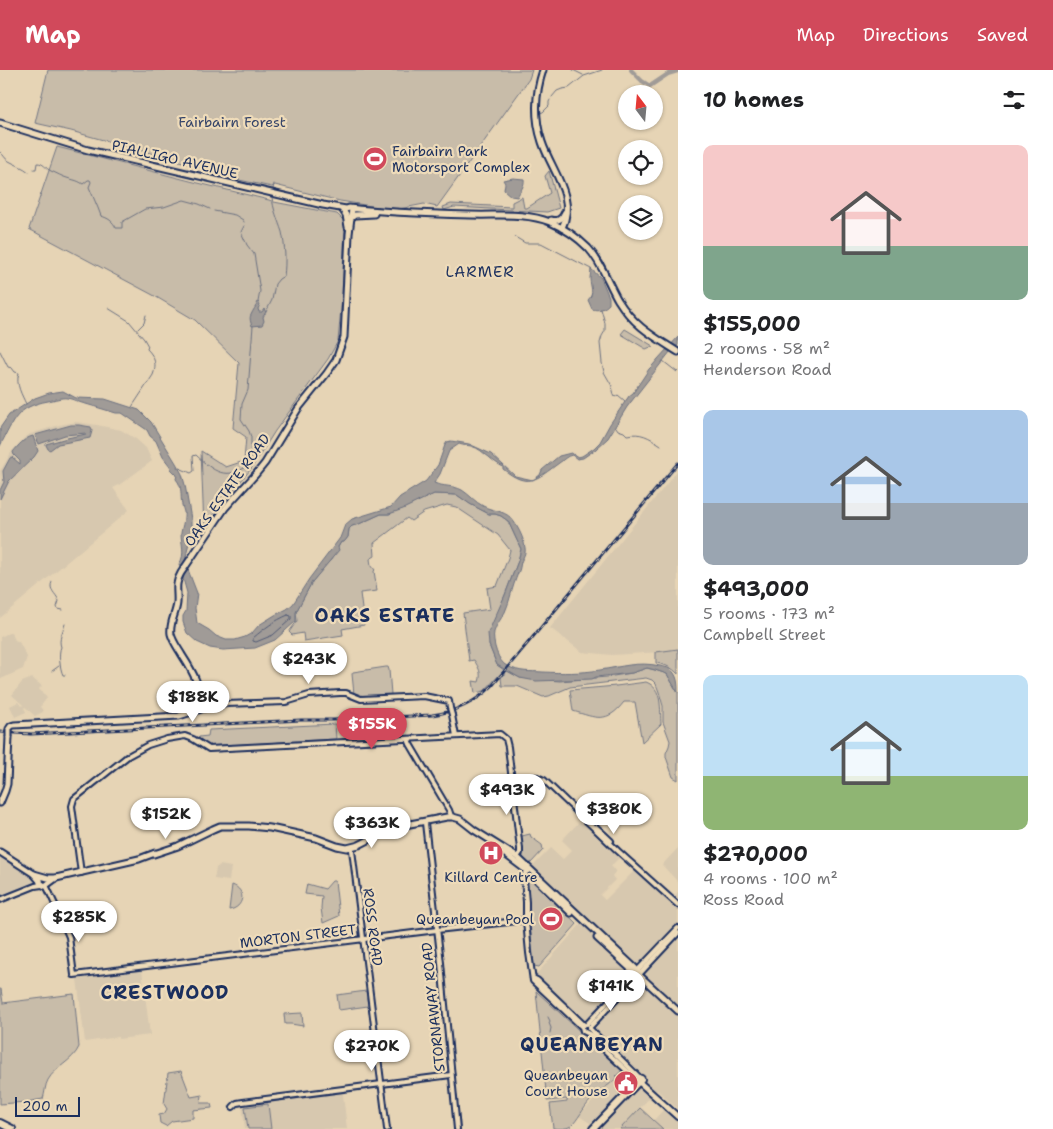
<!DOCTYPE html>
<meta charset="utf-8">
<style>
body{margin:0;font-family:"Shantell Sans",sans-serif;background:#f2f2f2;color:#202124;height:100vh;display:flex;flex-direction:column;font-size:19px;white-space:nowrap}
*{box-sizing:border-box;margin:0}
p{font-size:16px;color:#757577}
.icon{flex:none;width:28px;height:28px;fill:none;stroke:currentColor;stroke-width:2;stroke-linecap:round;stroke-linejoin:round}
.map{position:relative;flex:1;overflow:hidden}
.panel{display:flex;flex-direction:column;background:#fff;width:375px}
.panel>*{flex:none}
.needle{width:32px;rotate:344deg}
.controls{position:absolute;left:618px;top:15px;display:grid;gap:10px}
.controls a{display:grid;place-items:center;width:45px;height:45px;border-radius:50%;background:#fff;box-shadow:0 1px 4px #0004;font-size:25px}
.scale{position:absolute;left:15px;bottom:12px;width:65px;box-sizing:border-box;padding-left:5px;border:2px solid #1b2f5e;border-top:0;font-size:14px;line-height:18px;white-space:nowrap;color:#1b2f5e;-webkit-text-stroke:4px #eedbb9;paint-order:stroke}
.price{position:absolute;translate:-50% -42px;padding:0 11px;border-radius:18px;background:#fff;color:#222;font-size:16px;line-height:32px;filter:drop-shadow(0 1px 2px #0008)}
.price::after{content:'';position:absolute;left:50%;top:30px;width:15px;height:11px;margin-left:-8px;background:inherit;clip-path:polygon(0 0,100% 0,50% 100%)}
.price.selected{background:#d1495b;color:#fff}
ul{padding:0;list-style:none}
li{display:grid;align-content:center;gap:10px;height:265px;padding:0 25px}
li span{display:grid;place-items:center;height:155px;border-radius:10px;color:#555}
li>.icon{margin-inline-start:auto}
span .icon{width:90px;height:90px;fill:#fffc;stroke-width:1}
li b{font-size:21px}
h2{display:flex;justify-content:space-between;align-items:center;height:60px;padding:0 25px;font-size:21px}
header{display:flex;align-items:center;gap:30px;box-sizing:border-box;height:70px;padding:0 25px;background:#d1495b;color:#fff}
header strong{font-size:24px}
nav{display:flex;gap:28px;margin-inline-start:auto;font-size:18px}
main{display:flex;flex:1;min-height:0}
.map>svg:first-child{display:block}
.built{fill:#d7c8af}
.green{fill:#c8bca9;stroke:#727684}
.water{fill:#a09b97;stroke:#6b7080}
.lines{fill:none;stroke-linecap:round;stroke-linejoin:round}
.shore{stroke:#505a75;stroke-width:1}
.stream{stroke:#6b7080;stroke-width:1}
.river{stroke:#a09b97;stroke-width:4}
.minor-casing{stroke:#1b2f5e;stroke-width:8}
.major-casing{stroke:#1b2f5e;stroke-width:9}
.highway-casing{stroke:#1b2f5e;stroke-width:10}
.minor{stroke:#eedbb9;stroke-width:4}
.major{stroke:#eedbb9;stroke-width:5}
.highway{stroke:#eedbb9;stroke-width:6}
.rail-casing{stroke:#1b2f5e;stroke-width:3}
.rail{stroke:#eedbb9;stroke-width:1;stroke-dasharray:4;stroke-linecap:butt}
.minor-bridge-casing{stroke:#1b2f5e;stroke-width:8;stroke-linecap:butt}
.major-bridge-casing{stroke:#1b2f5e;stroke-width:9;stroke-linecap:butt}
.minor-bridge{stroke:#eedbb9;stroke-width:4}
.major-bridge{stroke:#eedbb9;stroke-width:5}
.labels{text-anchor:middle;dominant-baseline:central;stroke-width:4.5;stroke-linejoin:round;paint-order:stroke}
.park-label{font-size:14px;fill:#354469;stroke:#eedbb9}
.poi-label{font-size:14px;fill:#1b2f5e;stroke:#eedbb9;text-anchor:end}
.street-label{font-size:14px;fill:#1b2f5e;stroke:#eedbb9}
.neighbourhood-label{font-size:15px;letter-spacing:1px;fill:#1b2f5e;stroke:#eedbb9}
.district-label{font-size:19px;font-weight:bold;letter-spacing:1px;fill:#1b2f5e;stroke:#eedbb9}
</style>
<header>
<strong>Map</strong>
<nav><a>Map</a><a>Directions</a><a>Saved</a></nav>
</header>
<main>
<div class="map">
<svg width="678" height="1059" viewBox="0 0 678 1059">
<rect width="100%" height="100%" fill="#e6d4b5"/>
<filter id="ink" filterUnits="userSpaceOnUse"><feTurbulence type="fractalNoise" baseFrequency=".02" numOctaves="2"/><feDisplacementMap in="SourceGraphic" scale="10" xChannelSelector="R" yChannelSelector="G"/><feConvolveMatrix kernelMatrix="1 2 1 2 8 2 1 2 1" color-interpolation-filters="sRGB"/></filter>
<g filter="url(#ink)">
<!-- built -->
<g class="built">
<polygon points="76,352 97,355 121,360 136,369 146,378 152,391 119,415 113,418 129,440 0,548 0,413 1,411 0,401 12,381 23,369 30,364 59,355"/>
<polygon points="678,400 678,581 612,585 582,582 550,558"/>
<polygon points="11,562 15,570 19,572 27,587 23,599 1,609 0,607 0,567"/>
<polygon points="32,608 42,616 39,619 47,628 40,637 42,639 43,642 35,646 25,637 24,638 26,642 15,647 10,636 18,632 22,636 23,635 12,625 22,612"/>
<polygon points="580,751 619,788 611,796 616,801 612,806 615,810 600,825 605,830 635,800 670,831 678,822 678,1039 657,1020 620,1059 599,1059 579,1046 622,1000 533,908 582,853 528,801 551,778 563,789 572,780 562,770"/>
<polygon points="678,778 678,812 662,795"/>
<polygon points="3,786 33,807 35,810 32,814 0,826 0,788"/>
<polygon points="220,795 231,797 229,811 214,809 216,798"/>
<polygon points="142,900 150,965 118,969 118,967 85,972 77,909"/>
<polygon points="341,1023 343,1024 347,1059 245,1059 242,1035"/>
<polygon points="664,1039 678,1053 678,1059 663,1059 654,1050"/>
</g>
<!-- green -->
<g class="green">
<polygon points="48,0 532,0 529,9 437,137 424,134 399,139 371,136 340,131 275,115 272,117 239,110 238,107 229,105 71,61 35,53"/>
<polygon points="57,77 194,112 269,130 274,132 337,144 345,152 342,227 338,271 328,289 275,361 251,399 215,442 204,458 201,381 226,397 244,391 246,367 233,358 239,293 195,250 153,225 29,159"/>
<polygon points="549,101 559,138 547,142 454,137 444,140 443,137 451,134 512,137 512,132 522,127 524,138 527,138 550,123 545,106"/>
<polygon points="625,259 653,276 646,279 621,264"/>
<path d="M434,424l23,1 13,9 19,10h6l6,2 7,5 13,28 -3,12 -18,47 -11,37 8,20 7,5 -20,21 -9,2 -2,-12 6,1c3,-9 0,-14 -5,-22l-5,1 -6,-48 27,-4 -3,-21 10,-2 11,-28 2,-8 -12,-15 -42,-28 -9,-2 -23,7 -13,9 -4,-3 -33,25 1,13 -5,3 1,6 4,5 -1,1 3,20 -17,2 4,32 -22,4 1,6 -39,6 -1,-8 -11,2 -3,-3 8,-11 -1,-9 16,-30 13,-16 6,-6 10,-18h3l4,-5 1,-8 3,-3 7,-2 22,-10h8z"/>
<path d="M678,579v25c-5,-6 -14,-10 -22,-11v-11z"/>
<path d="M386,597h2l1,3 2,24 -2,2c-11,1 -26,4 -35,-2l-2,-20 1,-2z"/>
<polygon points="647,598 655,600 667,604 678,623 678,710 673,707 666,687 666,683 669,676 670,671 663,652 663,636 659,622 656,614 652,610 646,608 570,617 549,626 543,627 517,616 502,616 501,608 507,601 520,608 560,611 607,607 632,603"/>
<path d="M646,612c17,6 14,28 15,42l-19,18 -7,-40h-11c-17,22 -28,16 -51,9l-3,-21 46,-4z"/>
<polygon points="335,654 336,669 208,676 199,669 199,667 208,666 209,660"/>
<polygon points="530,764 531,767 542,775 543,780 531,793 529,793 523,788 523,785 521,785 520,780 522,779 520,778 520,775 522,774 522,766"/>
<polygon points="530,808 577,854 539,897 534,896 526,811"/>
<polygon points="332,811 335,811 339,846 323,853 321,838 322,826 305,824 307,814 325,819"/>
<path d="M232,815c15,5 12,23 -3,25z"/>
<path d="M0,919h1l2,14 71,-9 5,53c-6,14 -24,20 -31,33 -3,5 -3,13 -5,19l-17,3 -26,2z"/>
<polygon points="366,921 368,936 339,940 337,925"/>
<path d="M536,921l86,79 -6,6 1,2c-8,8 -20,13 -27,23 -6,6 -13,20 -19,25 -5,3 -12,3 -18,2l-3,-24 17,-2v-3l-20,2z"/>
<polygon points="302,943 303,956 291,954 285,954 284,944"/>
<polygon points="181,1001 191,1027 202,1025 201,1033 211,1033 212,1038 193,1040 193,1048 172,1051 166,1056 160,1053 159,1045 164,1044 167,1039 164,1034 168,1003"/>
<polygon points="268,1034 271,1059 248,1059 245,1037"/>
<polygon points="640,1038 663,1059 620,1059"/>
</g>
<!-- water -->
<g class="water">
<path d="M513,108l11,1c1,7 -4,12 -7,18l-6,-1 -7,-6 1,-7 -2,-3z"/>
<path d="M591,199l10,9 8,19v7c-5,5 -10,7 -17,5l-4,-9c7,-7 2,-13 2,-22 0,-3 1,-6 1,-9z"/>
<path d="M258,232l2,2 -2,5 1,3h3l2,-3 2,3 -3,5 1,4 -2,4 -10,1c-1,-3 -3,-8 -1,-11 2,-5 5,-8 7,-13z"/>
<path d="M678,267v8l-8,7 -43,55 -19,31 -12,11 -13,9 -6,1 -5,-4c-6,1 -8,5 -13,8 -23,17 -31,26 -56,6v-2c-5,-3 -10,-6 -14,-10 -6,-4 -10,-9 -18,-11 -4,-1 -7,0 -12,-2l-10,7 -9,23 -6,9c10,4 18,2 28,7 8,5 13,12 21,16 9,5 20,4 28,12 6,7 13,20 14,30 1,6 -2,9 -4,14 -1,4 -1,8 -3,11 -1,4 -3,7 -4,11 -3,9 -5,19 -9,28 -4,7 -9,13 -11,20 -2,10 4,30 13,34 14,7 22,5 36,6 19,1 38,1 57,-2 21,-3 38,-9 60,-4 3,1 7,1 10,3 8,6 8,15 8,24l-11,-19 -12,-4 -8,-2 -15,5 -36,4 -4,2 -56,2 -16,-3 -23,-13 -8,-20 -1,-12 17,-38 13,-34 3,-12 -13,-28 -7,-5 -6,-2h-6l-19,-10 -13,-9 -23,-1 -31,15 -14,5h-8l-22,10 -7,2 -3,3 -1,8 -4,5h-3l-3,5 1,3 -27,32 -16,30v9l-21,19 -20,8 -32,2 -13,-2 -13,-6 -10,-9 -4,-11v-6l3,-5 1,-18 -8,-29c7,-9 2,-21 2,-31 1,-6 3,-11 3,-16 1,-5 -1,-7 -2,-12 -2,-10 1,-18 -6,-26l1,-4 -6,-6 -1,-3 -7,-9 -7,-16 -6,-5 -3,-6 -25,-17h-6l-30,-9c-7,-1 -12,-5 -19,-6 -5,-1 -13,2 -19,3 -32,6 -34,19 -48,45v-18l9,-13 26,-17 14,-5 14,-2 13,7 29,1 34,11 12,12 25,41 6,11 3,11 6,34v13l-6,30 12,31 -2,15 2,15 12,7 7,6 10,4h9l10,-3 7,-4 7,-8 16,-10 12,-6 6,-5 16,-25 31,-41 5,-13 7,-6 39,-12 9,-10 26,-16 12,-16 7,-20 2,-3 4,-1 18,3 22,10 24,22 18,4 7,-5 2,-5 17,-14 12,-3 7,4 4,-1 12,-8 6,-6 10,-18 19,-28 4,-3 16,-24 4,-4 5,-6z"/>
<polygon points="71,355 79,355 91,357 92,361 90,368 58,374 50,380 48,379 46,375 46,374 67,368 86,364 86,363 65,365 39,374 35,365"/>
<path d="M33,366l5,15 -4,6 -25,24 -9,18v-9l4,-8 -1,-11 7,-13 2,-1 8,7v-3l-6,-6 -1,-3c5,-6 11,-14 20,-16z"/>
</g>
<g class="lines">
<!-- shore -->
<path class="shore" d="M288,545l3,1v3l-18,16 -17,7 -3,-1v-3c12,-10 21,-17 35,-23z"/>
<!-- stream -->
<g class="stream">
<polyline points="573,0 583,5"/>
<polyline points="552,27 557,21 562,19 569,18 584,6 602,0"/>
<polyline points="539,43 543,42 549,36 549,32 550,30"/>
<path d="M0,82c4,3 5,7 9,9 7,4 14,6 20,11"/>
<path d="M34,99h2l1,-6c7,0 8,5 14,8 5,2 12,6 16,7 6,2 10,2 16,6l5,-4h2l1,2 -2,5 9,21 3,8c7,2 12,5 15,12h6v-6l23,-13 19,-2 20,-7 15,4 11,5"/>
<polyline points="273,119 274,114"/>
<polyline points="214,141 235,145 243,150 244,152"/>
<polyline points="244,156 241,162 247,175 254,184 260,221 258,232"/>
<polyline points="515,167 525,173 541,173 591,199"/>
<path d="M108,238l21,13 15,18 4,7 -1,3c8,8 10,16 6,26l-21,32"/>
<polyline points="601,239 605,253 605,261 602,266 600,273 602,293 604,302 612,316 614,325 615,327 618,325 625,331"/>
<path d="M266,242l6,-12 3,-16 4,-5 5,-3c2,-14 1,-30 -2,-44 -4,-12 -9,-23 -10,-35"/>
<polyline points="138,259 144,253 146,245"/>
<path d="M0,281l8,16 4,1 3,4 4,1c-4,11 3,22 7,31"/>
<polyline points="663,291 677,302 678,301"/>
<path d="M616,357l2,3 6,2 3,3c14,-3 22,2 34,10"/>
<path d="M177,397l14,6 3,-2 -1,-15 3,-1c18,17 30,26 53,10l2,-9v-19l-2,-6 -8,-12 1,-15 6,-14 5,-64"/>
<path d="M52,512c-4,8 4,11 7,19l-2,6 1,2 5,1"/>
<path d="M65,554c-2,8 -7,15 -4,23 -3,6 -1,22 2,28h2"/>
<polyline points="52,601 59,596"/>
<polyline points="548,947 550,951 549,953 551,958 550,963"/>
</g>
<!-- river -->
<polyline class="river" points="631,0 642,11 650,16 668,4 678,1"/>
<defs>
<g id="minor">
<polyline points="201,639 226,634 286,632 309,625 340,623 346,623 361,629 424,626 449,631 450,638"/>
<polyline points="452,645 456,666"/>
<polyline points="408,669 410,674 449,740 451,746"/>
<polyline points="512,709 537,707 544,710 618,781 678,835"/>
<polyline points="425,753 441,893 457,1059"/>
<polyline points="596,757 611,771"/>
<polyline points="352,780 387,1059"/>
<polyline points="528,801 525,803 524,809 526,832 526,851 529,883 533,911 582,957 583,961 591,965 596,972 638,1011"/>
<polyline points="81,803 72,736 74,729 128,686 148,675 167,669 185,666 193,669 209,679 500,664 506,669 508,677 520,779 520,783 517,787"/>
<polyline points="46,815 58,841"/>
<polyline points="0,830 35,816 42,815"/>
<circle cx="59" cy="844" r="2.5"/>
<polyline points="60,846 69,867 74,905 437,860 526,850"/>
<polyline points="638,900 678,858"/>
<polyline points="533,908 537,910 584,955"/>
<polyline points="587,954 635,903"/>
<polyline points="590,957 678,863"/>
<polyline points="590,959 641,1009"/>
<polyline points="233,1037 237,1033 243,1032 451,1005"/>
</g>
<g id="major">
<path d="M543,0c-8,24 -9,48 -1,72 9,28 35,55 20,86"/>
<path d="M0,53l88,27 235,55 23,4 3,-1c40,5 81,6 122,7 26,1 54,-3 79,7 14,6 27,15 38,26 14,15 20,35 30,52 16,26 35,36 60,52"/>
<polyline points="342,139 346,145 348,157"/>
<polyline points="351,148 355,145 374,144"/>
<path d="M551,150c7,2 11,-1 14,-8"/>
<path d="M9,659l2,-3 3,-1 165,-9 22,-7c-1,-24 -6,-34 -19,-54 -4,-7 -9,-13 -11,-21 -2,-11 5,-20 6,-31 1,-12 -3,-18 4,-30l44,-65 31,-34 9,-11 33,-54 29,-36 9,-13 8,-23 5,-103 3,-25"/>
<polyline points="0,733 5,721 7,714 9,667"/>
<polyline points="493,775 526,800"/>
<polyline points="0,782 34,804 40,811"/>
<polyline points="154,784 178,776 213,759 220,756 249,756 270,758 316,768 337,776 347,778 359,775 394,757 447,747 453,747 460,749 474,760 517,787 635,898 639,905"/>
<polyline points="34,804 48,808 56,808 139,789 155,783"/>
<polyline points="534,807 571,843"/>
<polyline points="40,809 40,813 45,816 56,808"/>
<polyline points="597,868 635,903 639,905 678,941"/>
<polyline points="638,1011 678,1047"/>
</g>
<g id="highway">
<polyline points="0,1053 12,1059"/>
<polyline points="593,1059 641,1009"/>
</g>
</defs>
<!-- minor casing -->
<use href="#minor" class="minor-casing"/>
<!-- major casing -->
<use href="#major" class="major-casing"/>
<!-- highway casing -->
<use href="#highway" class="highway-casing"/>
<!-- minor -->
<use href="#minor" class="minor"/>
<!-- major -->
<use href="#major" class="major"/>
<!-- highway -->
<use href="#highway" class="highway"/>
<defs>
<path id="rail" d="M0,662l31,2 270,-14h32l99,-5c23,-3 43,-12 60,-29l186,-223"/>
</defs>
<!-- rail casing -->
<use href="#rail" class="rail-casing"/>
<!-- rail -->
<use href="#rail" class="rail"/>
<defs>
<polyline id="minor-bridge" points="450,638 452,645"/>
<polyline id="major-bridge" points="9,667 9,659"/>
</defs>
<!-- minor-bridge casing -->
<use href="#minor-bridge" class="minor-bridge-casing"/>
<!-- major-bridge casing -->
<use href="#major-bridge" class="major-bridge-casing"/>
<!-- minor-bridge -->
<use href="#minor-bridge" class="minor-bridge"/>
<!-- major-bridge -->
<use href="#major-bridge" class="major-bridge"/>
</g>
</g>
<!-- icons -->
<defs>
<symbol id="stadium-disc" viewBox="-11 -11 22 22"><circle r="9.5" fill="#d1495b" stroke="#eedbb9"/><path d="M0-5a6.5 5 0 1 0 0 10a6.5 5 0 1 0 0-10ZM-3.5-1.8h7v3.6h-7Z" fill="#fff"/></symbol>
<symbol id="hospital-disc" viewBox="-11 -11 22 22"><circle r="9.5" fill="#d1495b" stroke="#eedbb9"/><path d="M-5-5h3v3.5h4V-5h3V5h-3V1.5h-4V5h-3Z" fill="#fff"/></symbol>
<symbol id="civic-disc" viewBox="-11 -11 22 22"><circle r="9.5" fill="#d1495b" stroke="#eedbb9"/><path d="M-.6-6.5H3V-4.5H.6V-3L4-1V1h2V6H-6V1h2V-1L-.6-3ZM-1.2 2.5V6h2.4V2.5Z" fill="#fff"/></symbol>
</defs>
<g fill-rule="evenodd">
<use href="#stadium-disc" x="361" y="75" width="28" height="28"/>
<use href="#hospital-disc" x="477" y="769" width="28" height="28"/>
<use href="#stadium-disc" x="537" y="835" width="28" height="28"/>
<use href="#civic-disc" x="612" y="999" width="28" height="28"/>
</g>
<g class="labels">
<!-- park labels -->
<g class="park-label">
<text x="232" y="52">Fairbairn Forest</text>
</g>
<!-- poi labels -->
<g class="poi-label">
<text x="392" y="81" text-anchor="start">Fairbairn Park<tspan x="392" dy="16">Motorsport Complex</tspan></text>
<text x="491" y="807" text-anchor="middle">Killard Centre</text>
<text x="534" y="849">Queanbeyan Pool</text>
<text x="608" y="1005">Queanbeyan<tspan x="608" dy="16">Court House</tspan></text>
</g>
<!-- street labels -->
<g class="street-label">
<text transform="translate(175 89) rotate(13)">PIALLIGO AVENUE</text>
<text transform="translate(227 420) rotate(-54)">OAKS ESTATE ROAD</text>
<text transform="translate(373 857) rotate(83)">ROSS ROAD</text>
<text transform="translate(298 866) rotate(-7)">MORTON STREET</text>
<text transform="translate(433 937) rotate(-96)">STORNAWAY ROAD</text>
</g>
<!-- neighbourhood labels -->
<g class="neighbourhood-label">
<text x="480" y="202">LARMER</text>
</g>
<!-- district labels -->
<g class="district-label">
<text x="385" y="545">OAKS ESTATE</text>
<text x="165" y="922">CRESTWOOD</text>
<text x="592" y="974">QUEANBEYAN</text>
</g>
</g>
</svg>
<div class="controls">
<a><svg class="needle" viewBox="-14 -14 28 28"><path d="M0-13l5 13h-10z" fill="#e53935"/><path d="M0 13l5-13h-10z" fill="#757577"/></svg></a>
<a><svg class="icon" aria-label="locate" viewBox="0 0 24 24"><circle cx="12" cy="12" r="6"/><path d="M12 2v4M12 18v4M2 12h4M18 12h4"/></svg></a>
<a><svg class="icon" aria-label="layers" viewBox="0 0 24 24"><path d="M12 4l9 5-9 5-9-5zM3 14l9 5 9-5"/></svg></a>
</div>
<div class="scale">200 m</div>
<b class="price" style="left:309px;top:615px">$243K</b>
<b class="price" style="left:193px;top:653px">$188K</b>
<b class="price selected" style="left:372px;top:680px">$155K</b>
<b class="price" style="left:507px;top:746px">$493K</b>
<b class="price" style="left:614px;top:765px">$380K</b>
<b class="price" style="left:166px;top:770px">$152K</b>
<b class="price" style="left:372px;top:779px">$363K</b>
<b class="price" style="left:79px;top:873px">$285K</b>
<b class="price" style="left:611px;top:942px">$141K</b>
<b class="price" style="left:372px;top:1002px">$270K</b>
</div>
<section class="panel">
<h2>10 homes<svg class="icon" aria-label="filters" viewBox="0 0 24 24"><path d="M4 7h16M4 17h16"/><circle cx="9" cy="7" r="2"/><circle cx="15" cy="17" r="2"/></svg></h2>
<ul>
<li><span style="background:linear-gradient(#f6c9c9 65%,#7fa58c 0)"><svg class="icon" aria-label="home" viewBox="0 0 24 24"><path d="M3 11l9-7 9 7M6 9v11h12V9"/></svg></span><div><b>$155,000</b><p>2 rooms · 58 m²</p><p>Henderson Road</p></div></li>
<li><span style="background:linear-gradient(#a9c7e8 60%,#9aa5b1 0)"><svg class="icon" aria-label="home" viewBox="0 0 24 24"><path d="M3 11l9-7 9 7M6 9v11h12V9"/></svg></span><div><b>$493,000</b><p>5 rooms · 173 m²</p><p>Campbell Street</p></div></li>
<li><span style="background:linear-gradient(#bfe0f5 65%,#8fb573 0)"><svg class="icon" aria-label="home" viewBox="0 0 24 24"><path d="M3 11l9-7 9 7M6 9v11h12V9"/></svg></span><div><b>$270,000</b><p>4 rooms · 100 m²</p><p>Ross Road</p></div></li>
</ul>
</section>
</main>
